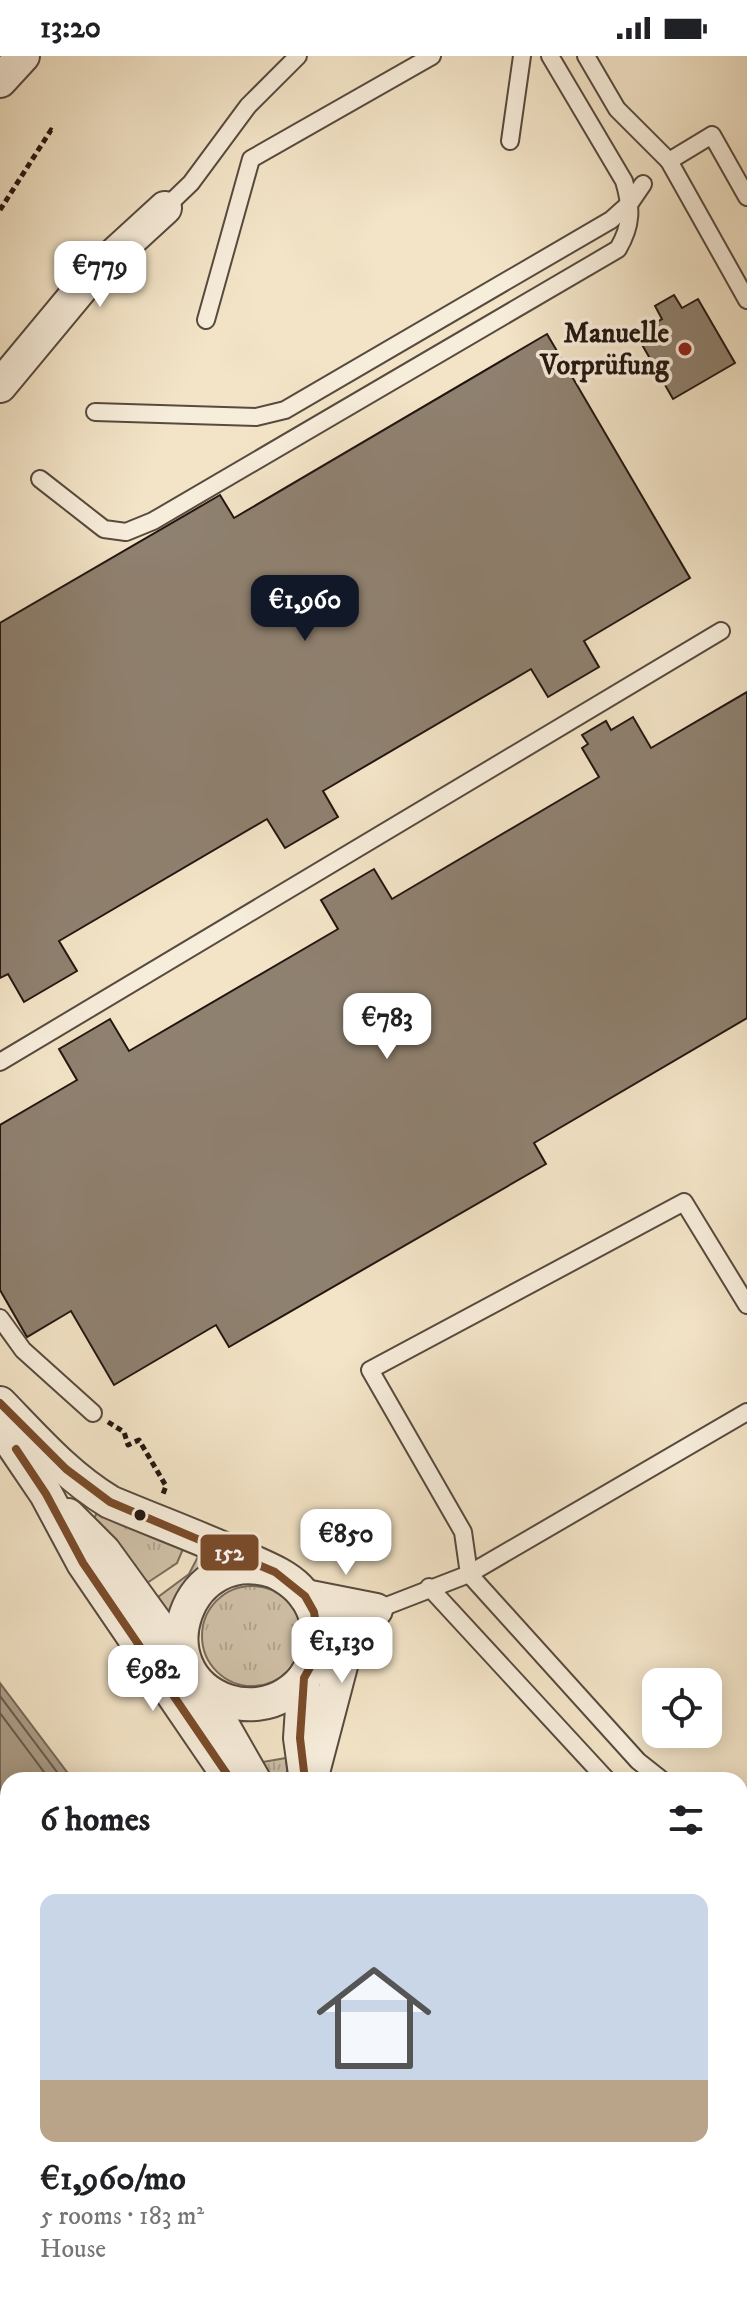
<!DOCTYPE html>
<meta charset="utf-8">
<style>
body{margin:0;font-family:"IM FELL DW Pica",serif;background:#f2f2f2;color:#202124;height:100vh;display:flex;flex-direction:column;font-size:30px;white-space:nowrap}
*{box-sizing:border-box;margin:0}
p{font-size:26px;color:#757577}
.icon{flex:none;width:44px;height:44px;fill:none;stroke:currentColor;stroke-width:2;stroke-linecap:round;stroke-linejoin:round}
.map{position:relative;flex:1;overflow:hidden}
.panel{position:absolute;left:0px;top:1716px;width:748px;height:536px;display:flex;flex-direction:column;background:#fff;border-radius:24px 24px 0 0;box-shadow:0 4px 20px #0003}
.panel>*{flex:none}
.controls{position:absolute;left:642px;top:1612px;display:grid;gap:16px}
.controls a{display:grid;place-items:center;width:80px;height:80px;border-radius:16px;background:#fff;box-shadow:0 4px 20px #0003;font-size:40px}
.price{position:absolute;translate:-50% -68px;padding:0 18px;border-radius:16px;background:#fff;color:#222;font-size:26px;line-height:52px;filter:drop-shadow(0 2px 4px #0008)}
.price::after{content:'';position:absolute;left:50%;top:48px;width:24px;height:18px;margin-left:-12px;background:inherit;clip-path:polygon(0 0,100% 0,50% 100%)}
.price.on{background:#111827;color:#fff}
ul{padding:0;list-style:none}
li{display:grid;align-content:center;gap:16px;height:424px;padding:0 40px}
li span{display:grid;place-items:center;height:248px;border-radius:16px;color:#555}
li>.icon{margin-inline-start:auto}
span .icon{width:144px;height:144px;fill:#fffc;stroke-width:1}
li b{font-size:34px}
h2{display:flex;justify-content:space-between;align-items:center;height:96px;padding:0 40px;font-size:34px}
.status{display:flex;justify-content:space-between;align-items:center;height:56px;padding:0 40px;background:#fff;direction:ltr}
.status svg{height:22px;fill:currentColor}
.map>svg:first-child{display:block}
.grass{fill:url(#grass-tufts);stroke:#7a6c5c;stroke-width:2}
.water{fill:#ac9e89;stroke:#756859;stroke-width:2}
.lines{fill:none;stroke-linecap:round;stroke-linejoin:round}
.shore{stroke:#685a4d;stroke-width:2}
.building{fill:#8f8170;stroke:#231611;stroke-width:2}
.service-casing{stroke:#574a3e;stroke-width:20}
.minor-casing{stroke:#574a3e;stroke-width:36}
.path{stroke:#231611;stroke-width:5;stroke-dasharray:6 4;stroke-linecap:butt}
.service{stroke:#f7eddb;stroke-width:16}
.minor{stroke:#f7eddb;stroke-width:32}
.bus-1-casing{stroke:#f7eddb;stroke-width:14}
.bus-1{stroke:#7a4b2a;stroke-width:8}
.poi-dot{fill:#8f2418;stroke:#f7eddb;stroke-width:3}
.bus-dot{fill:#231611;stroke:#f7eddb;stroke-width:3}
.labels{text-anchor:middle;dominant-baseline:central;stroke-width:7;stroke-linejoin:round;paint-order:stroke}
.poi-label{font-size:28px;font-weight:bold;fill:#231611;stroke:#f7eddb;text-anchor:end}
.line-badge{stroke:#f7eddb;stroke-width:3}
.badge-label{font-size:22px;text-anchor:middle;font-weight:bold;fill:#fff}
</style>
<div class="status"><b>13:20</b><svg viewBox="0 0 49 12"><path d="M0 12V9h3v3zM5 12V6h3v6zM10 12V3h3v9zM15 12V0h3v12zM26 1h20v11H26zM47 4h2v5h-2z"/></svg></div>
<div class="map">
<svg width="747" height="2252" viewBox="0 0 747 2252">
<defs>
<pattern id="grass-tufts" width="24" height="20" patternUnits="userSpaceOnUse" patternTransform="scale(2)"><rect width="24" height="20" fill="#d0c1a8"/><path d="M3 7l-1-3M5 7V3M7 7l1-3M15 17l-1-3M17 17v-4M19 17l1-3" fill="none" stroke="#b2a590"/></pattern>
</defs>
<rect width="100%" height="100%" fill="#f3e4c7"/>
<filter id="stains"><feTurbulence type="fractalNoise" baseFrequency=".0025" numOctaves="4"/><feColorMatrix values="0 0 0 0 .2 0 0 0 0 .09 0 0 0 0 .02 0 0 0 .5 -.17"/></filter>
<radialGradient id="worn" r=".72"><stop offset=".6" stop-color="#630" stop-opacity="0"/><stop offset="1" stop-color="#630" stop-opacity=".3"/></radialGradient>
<!-- grass -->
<g class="grass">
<polygon points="98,1455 186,1486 177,1507 144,1529 93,1464"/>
<polygon points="202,1493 217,1502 168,1564 154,1544 189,1518"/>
<circle cx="252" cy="1580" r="50"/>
<polygon points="286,1702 288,1724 264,1724 257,1707"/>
</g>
<!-- water -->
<polygon class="water" points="0,1627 73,1724 8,1724 8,2244 262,2244 264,2252 0,2252"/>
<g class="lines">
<!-- shore -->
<g class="shore">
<polyline points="0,1640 63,1724"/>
<polyline points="0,1657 50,1724"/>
</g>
</g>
<!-- building -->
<g class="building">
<polygon points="674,239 682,252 698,243 735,307 673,343 636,278 662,263 655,250"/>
<polygon points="547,278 690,522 584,585 599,611 548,641 531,613 323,735 338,761 285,792 267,763 59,885 77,915 24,946 8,918 0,922 0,567 220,439 234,462"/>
<polygon points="747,636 747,962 534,1087 546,1108 229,1291 216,1269 114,1329 71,1255 27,1281 0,1234 0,1069 77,1024 59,993 110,963 129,995 338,873 321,844 374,813 392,843 599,721 582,692 588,688 582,679 606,665 611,674 633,661 651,692"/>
</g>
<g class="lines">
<defs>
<g id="service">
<polyline points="586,0 617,53 669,105 747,244"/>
<polyline points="510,85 522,0"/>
<polyline points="669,105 712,79 747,141"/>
<polyline points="165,152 191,127 248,50 298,0"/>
<polyline points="206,264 251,103 432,0"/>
<polyline points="95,356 256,361 285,354 611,164 630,147 643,128"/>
<path d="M40,423l64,50 22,3 27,-11 465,-272c14,-24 14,-41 6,-68l-74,-125"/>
<polyline points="0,1006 721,575"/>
<polyline points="0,1262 23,1294 93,1357"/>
<polyline points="429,1531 607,1724"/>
<polyline points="376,1554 469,1518 747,1356"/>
<polyline points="662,1724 638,1705 469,1518 463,1476 370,1314 684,1146 747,1249"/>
<polyline points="740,1760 747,1763"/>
<polyline points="740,1845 747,1855"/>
<polyline points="740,2220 747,2225"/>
<polyline points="481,2252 486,2244"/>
</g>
<g id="minor">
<polyline points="0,25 23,0"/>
<polyline points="0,330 93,218 165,152"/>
<path d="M0,1347c35,36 67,73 110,99 45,19 91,36 135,56 19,9 39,16 53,30 16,16 24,40 19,62 -4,18 -15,34 -31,44 -17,11 -39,13 -58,7 -86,-29 -42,-160 47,-129"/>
<polyline points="0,1370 46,1438 83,1507 231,1724"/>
<polyline points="68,1459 104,1495 183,1604"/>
<polyline points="305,1540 376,1554 346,1591 307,1617"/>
<polyline points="304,1622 300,1682 305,1718"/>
<polyline points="201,1631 254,1724"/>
<polyline points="311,1724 346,1591"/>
<polyline points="352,2252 353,2244"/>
</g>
</defs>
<!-- service casing -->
<use href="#service" class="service-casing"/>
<!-- minor casing -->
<use href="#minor" class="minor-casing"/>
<!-- path -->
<g class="path">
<polyline points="0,154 51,74 54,76"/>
<polyline points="108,1366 124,1376 128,1389 139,1384 166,1430 163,1438"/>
</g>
<!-- service -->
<use href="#service" class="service"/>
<!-- minor -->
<use href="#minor" class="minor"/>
<defs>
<g id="bus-1">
<polyline points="0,1347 66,1413 110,1446 275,1516 305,1540 314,1556 318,1581 313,1606 304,1622 300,1682 305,1724"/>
<polyline points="16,1393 46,1438 83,1507 231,1724"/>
</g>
</defs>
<!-- bus-1 casing -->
<use href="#bus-1" class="bus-1-casing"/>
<!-- bus-1 -->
<use href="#bus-1" class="bus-1"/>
</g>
<!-- markers -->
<circle class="poi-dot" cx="685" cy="293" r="8"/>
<circle class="bus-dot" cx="140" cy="1459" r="7"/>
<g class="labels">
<!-- poi labels -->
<g class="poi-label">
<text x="669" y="277">Manuelle<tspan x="669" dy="32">Vorprüfung</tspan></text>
</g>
</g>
<rect class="line-badge" x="199" y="1477" width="61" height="39" rx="8" fill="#7a4b2a"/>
<g class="badge-label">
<text x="229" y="1504">152</text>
</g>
<rect width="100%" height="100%" filter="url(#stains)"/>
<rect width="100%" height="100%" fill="url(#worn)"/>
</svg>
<div class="controls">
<a><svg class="icon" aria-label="locate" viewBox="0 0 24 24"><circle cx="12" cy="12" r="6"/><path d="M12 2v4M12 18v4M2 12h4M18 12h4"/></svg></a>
</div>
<b class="price" style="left:100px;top:253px">€779</b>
<b class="price on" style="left:305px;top:587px">€1,960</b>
<b class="price" style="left:387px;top:1005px">€783</b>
<b class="price" style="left:346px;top:1521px">€850</b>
<b class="price" style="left:342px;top:1629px">€1,130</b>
<b class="price" style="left:153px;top:1657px">€982</b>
<section class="panel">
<h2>6 homes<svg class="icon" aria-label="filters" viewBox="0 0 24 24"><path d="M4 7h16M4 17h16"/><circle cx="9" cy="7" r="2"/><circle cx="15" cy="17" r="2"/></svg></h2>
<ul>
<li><span style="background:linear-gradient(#c9d6e8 75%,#b9a48a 0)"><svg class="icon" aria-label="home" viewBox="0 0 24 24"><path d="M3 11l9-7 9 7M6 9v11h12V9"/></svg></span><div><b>€1,960/mo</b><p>5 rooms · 183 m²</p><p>House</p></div></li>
</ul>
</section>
</div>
